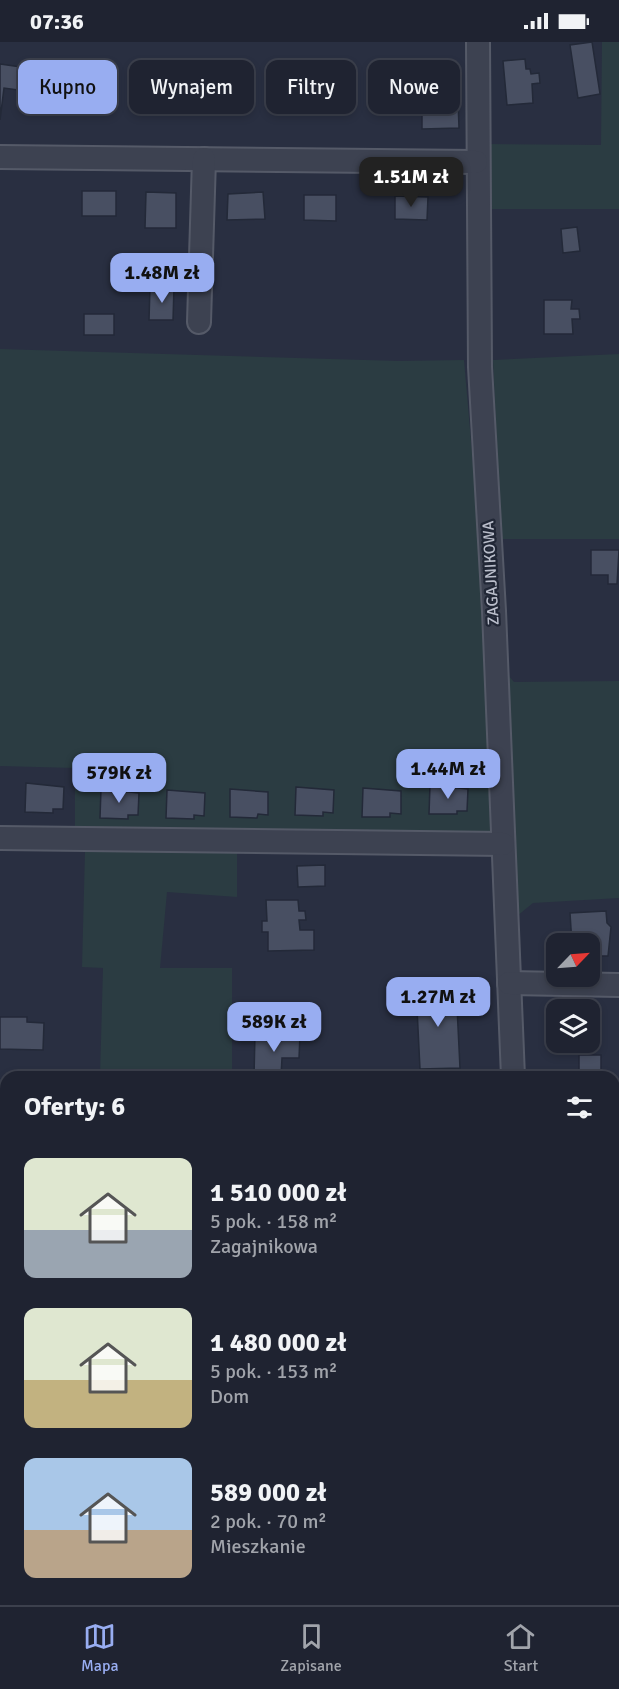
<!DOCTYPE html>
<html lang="pl">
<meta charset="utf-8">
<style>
body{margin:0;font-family:Signika,sans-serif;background:#272b39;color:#f1f3f6;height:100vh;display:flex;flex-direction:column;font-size:22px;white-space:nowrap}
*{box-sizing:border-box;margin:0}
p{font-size:20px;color:#a1a4ab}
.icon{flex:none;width:33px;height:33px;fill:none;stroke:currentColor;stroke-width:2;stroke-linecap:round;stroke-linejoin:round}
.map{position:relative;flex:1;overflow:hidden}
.sheet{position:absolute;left:0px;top:1029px;width:620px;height:534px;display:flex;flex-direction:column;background:#1f2331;border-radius:18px 18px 0 0;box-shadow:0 3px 9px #0003,0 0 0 2px #3c404d}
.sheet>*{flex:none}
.guide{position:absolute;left:18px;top:18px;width:584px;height:54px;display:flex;gap:12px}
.needle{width:39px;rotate:65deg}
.controls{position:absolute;left:546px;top:891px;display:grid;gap:12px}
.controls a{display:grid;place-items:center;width:54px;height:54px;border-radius:12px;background:#1f2331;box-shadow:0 3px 9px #0003,0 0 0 2px #3c404d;font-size:30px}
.price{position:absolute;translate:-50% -51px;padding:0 14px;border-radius:12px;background:#98adf1;color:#111;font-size:20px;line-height:39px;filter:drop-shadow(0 2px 3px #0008)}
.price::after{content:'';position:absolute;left:50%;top:36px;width:18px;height:14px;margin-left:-9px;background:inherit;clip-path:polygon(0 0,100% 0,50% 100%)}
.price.current{background:#222;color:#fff}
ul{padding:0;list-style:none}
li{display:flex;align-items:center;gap:18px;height:150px;padding:0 24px}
li span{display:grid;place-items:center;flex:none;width:168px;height:120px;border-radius:12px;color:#555}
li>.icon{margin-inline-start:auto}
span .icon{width:72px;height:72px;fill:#fffc;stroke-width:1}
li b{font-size:26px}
h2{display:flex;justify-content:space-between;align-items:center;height:72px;padding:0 24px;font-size:26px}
.chip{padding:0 21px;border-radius:12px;background:#1f2331;box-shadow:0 3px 9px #0003,0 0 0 2px #3c404d;font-size:21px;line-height:54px}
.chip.current{background:#98adf1;color:#111}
.status{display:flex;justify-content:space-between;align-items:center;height:42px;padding:0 30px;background:#1f2331;direction:ltr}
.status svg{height:16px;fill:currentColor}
.tabs{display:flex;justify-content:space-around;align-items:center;height:84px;border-top:2px solid #3c404d;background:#1f2331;font-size:16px;color:#a1a4ab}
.tabs a{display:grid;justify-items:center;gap:3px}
.tabs .current{color:#98adf1}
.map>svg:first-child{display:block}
.green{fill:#2b3c42}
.building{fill:#484f62;stroke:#232938;stroke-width:1.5}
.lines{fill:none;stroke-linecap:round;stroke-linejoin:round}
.minor-casing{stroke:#555a68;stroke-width:26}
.minor{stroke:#3d4251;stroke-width:22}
.labels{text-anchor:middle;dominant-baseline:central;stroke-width:4.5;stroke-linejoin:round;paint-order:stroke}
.street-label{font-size:16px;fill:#babecb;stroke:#212736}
</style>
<div class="status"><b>07:36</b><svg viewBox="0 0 49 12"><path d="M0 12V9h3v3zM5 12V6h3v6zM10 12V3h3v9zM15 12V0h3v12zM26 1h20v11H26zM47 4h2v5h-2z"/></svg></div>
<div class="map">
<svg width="619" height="1563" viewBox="0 0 619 1563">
<rect width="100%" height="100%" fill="#292f41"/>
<!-- green -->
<g class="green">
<polygon points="602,0 619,0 619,167 486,167 487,102 601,103"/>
<polygon points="0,307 399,319 464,318 486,572 492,813 237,811 237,855 167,850 160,926 232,926 232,1035 100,1035 103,926 82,925 85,810 75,786 75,726 0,724"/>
<polygon points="619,312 619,497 501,497 493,318"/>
<polygon points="503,627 514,640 619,639 619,856 533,861 517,874"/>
<polygon points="0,1071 6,1071 6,1468 0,1469"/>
<polygon points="614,1114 619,1115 619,1471 614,1471"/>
</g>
<!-- building -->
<g class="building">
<polygon points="592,0 600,52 578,56 570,3"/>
<polygon points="525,17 526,27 530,27 531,32 539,31 540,41 532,42 533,61 507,63 503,19"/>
<polygon points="0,22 21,25 18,48 4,46 0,78"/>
<polygon points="458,59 459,86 422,87 422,60"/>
<rect x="82" y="149" width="34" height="25"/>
<polygon points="146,150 176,151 176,186 145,186"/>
<polygon points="263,150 265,177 227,178 228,152"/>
<polygon points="304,153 336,153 336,179 304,178"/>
<polygon points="395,154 428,155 427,178 395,177"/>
<polygon points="577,185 580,209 563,211 561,187"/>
<polygon points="150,245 174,245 173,278 149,278"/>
<polygon points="544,258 572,258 571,267 579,267 580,277 572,277 573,292 544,292"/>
<rect x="84" y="272" width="30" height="21"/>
<polygon points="591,508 619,508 617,542 608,542 608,533 591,533"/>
<polygon points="26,741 64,745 63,767 53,767 53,771 25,770"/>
<polygon points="430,743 468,747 467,769 457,769 457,772 429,772"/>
<polygon points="296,745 334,748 333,771 323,770 323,774 295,773"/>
<polygon points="363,746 401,749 401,772 390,771 390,775 362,775"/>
<polygon points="101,747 139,751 138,773 128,773 128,777 100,776"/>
<polygon points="230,747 268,750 268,773 258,772 257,776 230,775"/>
<polygon points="167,748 205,751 204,774 194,773 194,777 166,776"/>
<polygon points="325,823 325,844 298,845 297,824"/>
<polygon points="266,858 298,858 299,869 305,869 306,878 299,878 300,888 314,888 314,908 268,909 268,890 262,890 262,879 267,879"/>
<polygon points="606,869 607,881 611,885 608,914 590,914 590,902 572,902 570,871"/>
<polygon points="456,944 460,1026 420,1027 416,946"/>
<polygon points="0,975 27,975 27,980 44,981 43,1008 0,1007"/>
<polygon points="255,991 300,993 299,1016 282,1016 281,1035 254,1035"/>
<polygon points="579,1013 601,1013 601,1032 605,1032 605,1035 576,1035 579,1032"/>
<polygon points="614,1483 619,1483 615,1508 619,1508 619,1528 614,1528"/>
</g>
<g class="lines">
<defs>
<g id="minor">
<polyline points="478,0 480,325 494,569 513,1035"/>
<polyline points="0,115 476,120"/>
<polyline points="199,280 204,117"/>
<polyline points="0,796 503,802"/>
<polyline points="509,941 619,943"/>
<polyline points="0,1065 6,1065"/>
<polyline points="527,1557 604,1563"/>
<polyline points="510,1563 510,1557"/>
</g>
</defs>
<!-- minor casing -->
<use href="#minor" class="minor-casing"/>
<!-- minor -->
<use href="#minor" class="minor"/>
</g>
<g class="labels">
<!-- street labels -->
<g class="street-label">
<text transform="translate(491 531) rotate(-93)">ZAGAJNIKOWA</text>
</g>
</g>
</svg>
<div class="controls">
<a><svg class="needle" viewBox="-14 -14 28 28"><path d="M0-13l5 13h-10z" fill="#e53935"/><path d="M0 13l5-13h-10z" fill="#a1a4ab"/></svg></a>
<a><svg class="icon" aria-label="layers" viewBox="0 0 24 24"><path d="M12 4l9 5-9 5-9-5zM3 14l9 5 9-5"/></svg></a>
</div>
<b class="price current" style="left:411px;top:166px">1.51M zł</b>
<b class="price" style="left:162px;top:262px">1.48M zł</b>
<b class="price" style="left:448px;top:758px">1.44M zł</b>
<b class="price" style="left:119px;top:762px">579K zł</b>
<b class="price" style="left:438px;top:986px">1.27M zł</b>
<b class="price" style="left:274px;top:1011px">589K zł</b>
<div class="guide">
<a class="chip current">Kupno</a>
<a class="chip">Wynajem</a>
<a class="chip">Filtry</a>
<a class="chip">Nowe</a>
</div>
<section class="sheet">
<h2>Oferty: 6<svg class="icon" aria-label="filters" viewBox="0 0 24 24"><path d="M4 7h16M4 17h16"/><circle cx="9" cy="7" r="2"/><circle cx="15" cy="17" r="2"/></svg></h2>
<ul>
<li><span style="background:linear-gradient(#dfe7d0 60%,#9aa5b1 0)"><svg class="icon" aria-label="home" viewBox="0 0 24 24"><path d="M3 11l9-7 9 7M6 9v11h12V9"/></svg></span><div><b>1 510 000 zł</b><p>5 pok. · 158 m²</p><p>Zagajnikowa</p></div></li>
<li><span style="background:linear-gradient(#dfe7d0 60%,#c2b280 0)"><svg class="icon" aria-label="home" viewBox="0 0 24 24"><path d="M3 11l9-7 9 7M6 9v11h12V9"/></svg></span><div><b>1 480 000 zł</b><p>5 pok. · 153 m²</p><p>Dom</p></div></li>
<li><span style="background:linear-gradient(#a9c7e8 60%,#b9a48a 0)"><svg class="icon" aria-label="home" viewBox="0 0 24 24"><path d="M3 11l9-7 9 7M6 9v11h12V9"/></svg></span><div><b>589 000 zł</b><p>2 pok. · 70 m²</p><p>Mieszkanie</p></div></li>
</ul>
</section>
</div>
<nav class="tabs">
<a class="current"><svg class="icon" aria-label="map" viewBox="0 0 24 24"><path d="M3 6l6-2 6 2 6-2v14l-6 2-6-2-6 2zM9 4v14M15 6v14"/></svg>Mapa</a>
<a><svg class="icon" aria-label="saved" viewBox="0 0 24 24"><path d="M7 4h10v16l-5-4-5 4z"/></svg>Zapisane</a>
<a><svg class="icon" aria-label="home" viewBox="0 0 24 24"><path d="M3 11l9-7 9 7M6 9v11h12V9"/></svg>Start</a>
</nav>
